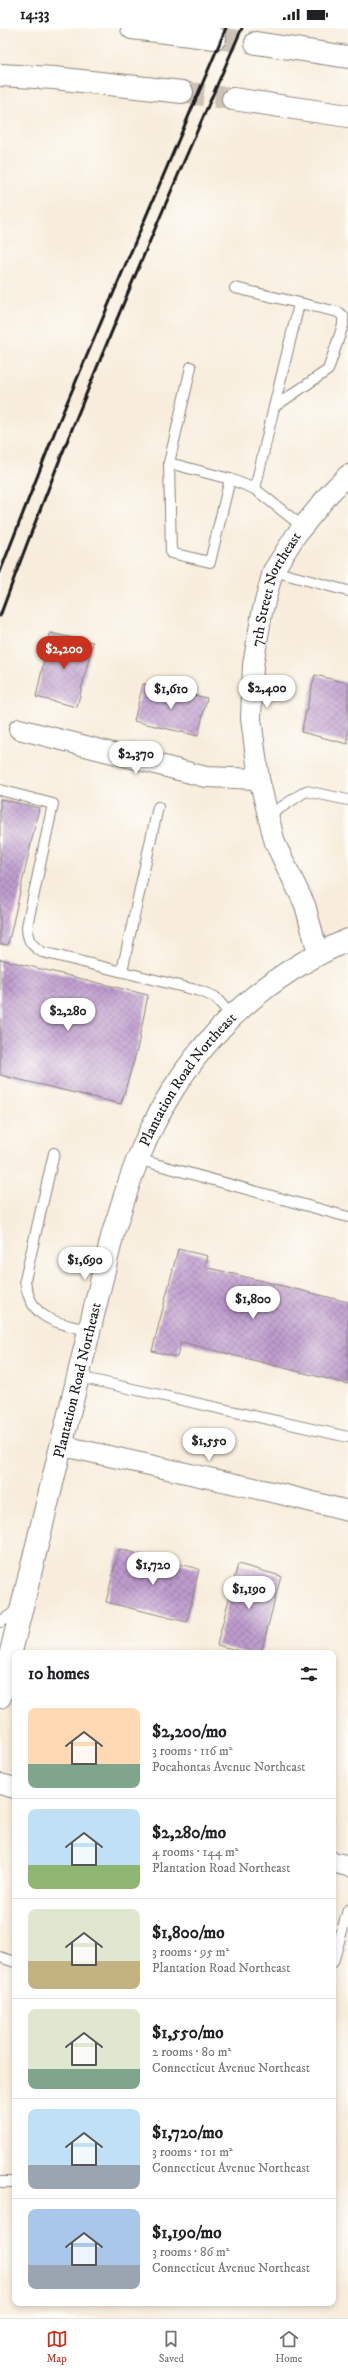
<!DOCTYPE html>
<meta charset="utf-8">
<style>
body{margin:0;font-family:"IM FELL DW Pica",serif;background:#f6f6f6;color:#202124;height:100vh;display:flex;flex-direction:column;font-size:15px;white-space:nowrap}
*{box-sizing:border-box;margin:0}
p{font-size:13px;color:#757577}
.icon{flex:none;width:22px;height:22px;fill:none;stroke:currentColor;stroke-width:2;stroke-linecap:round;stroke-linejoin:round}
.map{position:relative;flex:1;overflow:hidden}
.details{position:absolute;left:12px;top:1622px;width:324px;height:656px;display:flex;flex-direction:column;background:#fff;border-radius:8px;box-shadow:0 2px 6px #0003}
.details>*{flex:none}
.price{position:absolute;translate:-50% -34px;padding:0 9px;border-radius:14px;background:#fff;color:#222;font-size:13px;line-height:26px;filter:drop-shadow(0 1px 2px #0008)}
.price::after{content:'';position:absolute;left:50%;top:24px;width:12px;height:9px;margin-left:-6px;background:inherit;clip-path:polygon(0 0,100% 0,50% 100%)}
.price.current{background:#c8321e;color:#fff}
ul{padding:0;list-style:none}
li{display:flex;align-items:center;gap:12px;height:100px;padding:0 16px}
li+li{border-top:1px solid #e0e0e0}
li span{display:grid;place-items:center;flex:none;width:112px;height:80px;border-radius:8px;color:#555}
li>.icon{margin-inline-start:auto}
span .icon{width:48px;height:48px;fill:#fffc;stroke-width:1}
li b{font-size:17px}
h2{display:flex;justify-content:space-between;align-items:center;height:48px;padding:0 16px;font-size:17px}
.status{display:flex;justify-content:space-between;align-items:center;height:28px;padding:0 20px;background:#fff;direction:ltr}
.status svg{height:11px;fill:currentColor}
.menu{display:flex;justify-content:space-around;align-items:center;height:56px;border-top:1px solid #e0e0e0;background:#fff;font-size:11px;color:#757577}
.menu a{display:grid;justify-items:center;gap:2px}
.menu .current{color:#c8321e}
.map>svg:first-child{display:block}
.building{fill:url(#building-cross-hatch)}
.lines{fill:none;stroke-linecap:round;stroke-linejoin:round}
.highway-tunnel{stroke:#ccc3b6;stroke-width:22;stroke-dasharray:22 11;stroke-linecap:butt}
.lane-casing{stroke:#8a847c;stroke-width:12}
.street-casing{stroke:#8a847c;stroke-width:22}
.secondary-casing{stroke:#8a847c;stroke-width:24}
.highway-casing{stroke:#8a847c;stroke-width:24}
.lane{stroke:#fff;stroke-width:10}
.street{stroke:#fff;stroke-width:20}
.secondary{stroke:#fff;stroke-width:22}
.highway{stroke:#fff;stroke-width:22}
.rail{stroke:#1c1c1c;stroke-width:3}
.labels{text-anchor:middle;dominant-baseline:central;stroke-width:3.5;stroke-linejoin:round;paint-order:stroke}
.street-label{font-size:15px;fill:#1c1c1c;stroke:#fdfcf7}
</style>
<div class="status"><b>14:33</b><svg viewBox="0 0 49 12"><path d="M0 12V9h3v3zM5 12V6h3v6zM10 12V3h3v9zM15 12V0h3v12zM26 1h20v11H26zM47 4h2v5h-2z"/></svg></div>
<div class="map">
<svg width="348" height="2290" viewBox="0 0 348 2290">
<defs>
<pattern id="building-cross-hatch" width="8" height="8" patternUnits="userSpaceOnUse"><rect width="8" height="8" fill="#be9bcd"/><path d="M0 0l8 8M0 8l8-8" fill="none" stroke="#9a7ea6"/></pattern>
</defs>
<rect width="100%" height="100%" fill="#fdfcf7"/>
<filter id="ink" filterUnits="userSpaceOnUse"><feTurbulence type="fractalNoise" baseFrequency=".025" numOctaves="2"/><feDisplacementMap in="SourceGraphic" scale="8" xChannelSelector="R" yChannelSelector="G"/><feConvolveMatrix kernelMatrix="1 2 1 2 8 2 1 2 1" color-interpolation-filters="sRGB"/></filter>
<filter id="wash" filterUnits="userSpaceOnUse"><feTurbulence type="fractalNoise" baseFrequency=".012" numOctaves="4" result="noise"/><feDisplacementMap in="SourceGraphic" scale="16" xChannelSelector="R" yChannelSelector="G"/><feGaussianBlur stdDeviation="0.9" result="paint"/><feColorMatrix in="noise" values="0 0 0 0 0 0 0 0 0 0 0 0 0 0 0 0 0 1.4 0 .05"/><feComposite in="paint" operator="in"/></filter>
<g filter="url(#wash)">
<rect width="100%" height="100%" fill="#f8eddc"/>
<g id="blocks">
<!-- building -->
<g class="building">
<polygon points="50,605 93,614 77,679 36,669"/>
<polygon points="315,647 348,655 348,716 301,704"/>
<polygon points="143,656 207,670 198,708 134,693"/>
<polygon points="0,771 39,780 8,917 0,916"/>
<polygon points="0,931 148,967 137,1022 121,1076 0,1047"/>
<polygon points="178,1221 208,1228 205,1239 348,1274 348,1356 181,1314 177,1329 152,1323"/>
<polygon points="119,1521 199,1541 187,1594 106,1574"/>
<polygon points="238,1536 281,1548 261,1625 248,1625 217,1617"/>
</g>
</g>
</g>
<g filter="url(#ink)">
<use href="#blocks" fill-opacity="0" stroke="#8a847c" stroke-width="1"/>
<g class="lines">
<!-- highway-tunnel -->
<g class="highway-tunnel">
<polyline points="215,10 256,15"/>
<polyline points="182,64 233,71"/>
</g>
<defs>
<g id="lane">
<polyline points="235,260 338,284 343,288 343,297 328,342 274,379 255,461"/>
<polyline points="191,339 169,435 171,525 210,534 230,451 255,461 303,499"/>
<polyline points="274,379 299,276"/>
<polyline points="169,435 230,451"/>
<polyline points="273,543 348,563"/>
<path d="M0,762l53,14 -26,122c0,14 4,19 15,26l158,39 15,6 17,19"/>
<polyline points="268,788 306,763 348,772"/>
<polyline points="122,943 158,779"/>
<path d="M54,1125l-29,127c5,41 32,42 65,51"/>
<polyline points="137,1131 348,1189"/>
<polyline points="79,1349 348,1409"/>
<polyline points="0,1594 12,1586 17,1580"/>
<polyline points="0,1929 15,1934"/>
<polyline points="333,1934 348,1882"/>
<polyline points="0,2154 11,2154"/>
</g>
<g id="street">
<polyline points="19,701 206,749 259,751"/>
<path id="s1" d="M318,925l-13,-48 -30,-62 -16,-64 -8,-60 2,-54 9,-52 11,-42 23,-36 34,-42 18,-18"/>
<polyline points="63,1418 281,1466 348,1483"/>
<polyline points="0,1756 15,1760"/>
<polyline points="333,1834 348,1838"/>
</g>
<g id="secondary">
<path id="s2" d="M0,1669l113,-464c8,-24 15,-50 25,-74 40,-101 111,-176 210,-219"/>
</g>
<g id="highway">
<polyline points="132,0 215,10"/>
<polyline points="256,15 348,29"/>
<polyline points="0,47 54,50 182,64"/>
<polyline points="233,71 348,88"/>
</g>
</defs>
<!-- lane casing -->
<use href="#lane" class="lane-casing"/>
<!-- street casing -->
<use href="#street" class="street-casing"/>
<!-- secondary casing -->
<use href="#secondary" class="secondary-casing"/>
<!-- highway casing -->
<use href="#highway" class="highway-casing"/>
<!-- lane -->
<use href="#lane" class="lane"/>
<!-- street -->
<use href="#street" class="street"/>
<!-- secondary -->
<use href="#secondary" class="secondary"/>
<!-- highway -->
<use href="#highway" class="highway"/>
<!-- rail -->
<g class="rail">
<polyline points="0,544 57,398 226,0"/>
<path d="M0,588c73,-199 157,-394 242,-588"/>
</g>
</g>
</g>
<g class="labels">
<!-- street labels -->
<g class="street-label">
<text stroke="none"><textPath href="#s1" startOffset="379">7th Street Northeast</textPath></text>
<text stroke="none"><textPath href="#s2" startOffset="650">Plantation Road Northeast</textPath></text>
<text stroke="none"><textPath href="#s2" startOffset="326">Plantation Road Northeast</textPath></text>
</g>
</g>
</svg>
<b class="price current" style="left:64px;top:642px">$2,200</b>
<b class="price" style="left:267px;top:681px">$2,400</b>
<b class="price" style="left:171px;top:682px">$1,610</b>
<b class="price" style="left:136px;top:747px">$2,370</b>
<b class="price" style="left:68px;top:1004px">$2,280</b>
<b class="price" style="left:85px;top:1253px">$1,690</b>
<b class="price" style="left:253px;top:1292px">$1,800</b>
<b class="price" style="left:209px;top:1434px">$1,550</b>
<b class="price" style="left:153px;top:1558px">$1,720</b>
<b class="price" style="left:249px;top:1582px">$1,190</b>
<section class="details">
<h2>10 homes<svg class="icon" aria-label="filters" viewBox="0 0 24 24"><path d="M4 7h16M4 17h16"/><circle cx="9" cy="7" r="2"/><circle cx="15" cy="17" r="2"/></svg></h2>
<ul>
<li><span style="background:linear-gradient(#ffd9b3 70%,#7fa58c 0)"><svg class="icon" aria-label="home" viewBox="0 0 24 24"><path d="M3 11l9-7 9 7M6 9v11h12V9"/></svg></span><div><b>$2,200/mo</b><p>3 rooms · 116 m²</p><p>Pocahontas Avenue Northeast</p></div></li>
<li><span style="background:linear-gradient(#bfe0f5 70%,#8fb573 0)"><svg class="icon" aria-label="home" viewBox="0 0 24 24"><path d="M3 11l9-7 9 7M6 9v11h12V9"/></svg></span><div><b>$2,280/mo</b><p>4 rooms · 144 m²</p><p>Plantation Road Northeast</p></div></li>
<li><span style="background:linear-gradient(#dfe7d0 65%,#c2b280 0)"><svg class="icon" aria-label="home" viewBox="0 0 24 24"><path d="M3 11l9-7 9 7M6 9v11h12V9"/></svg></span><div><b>$1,800/mo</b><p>3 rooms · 95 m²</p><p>Plantation Road Northeast</p></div></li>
<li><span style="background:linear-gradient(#dfe7d0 75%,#7fa58c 0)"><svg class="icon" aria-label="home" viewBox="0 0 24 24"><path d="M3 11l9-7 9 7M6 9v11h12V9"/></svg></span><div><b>$1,550/mo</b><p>2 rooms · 80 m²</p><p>Connecticut Avenue Northeast</p></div></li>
<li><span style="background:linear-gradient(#bfe0f5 70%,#9aa5b1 0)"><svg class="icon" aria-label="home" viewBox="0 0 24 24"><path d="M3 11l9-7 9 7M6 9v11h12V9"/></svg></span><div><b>$1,720/mo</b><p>3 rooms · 101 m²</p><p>Connecticut Avenue Northeast</p></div></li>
<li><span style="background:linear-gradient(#a9c7e8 70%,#9aa5b1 0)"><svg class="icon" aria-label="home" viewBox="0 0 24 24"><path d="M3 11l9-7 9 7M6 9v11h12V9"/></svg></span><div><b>$1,190/mo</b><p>3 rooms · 86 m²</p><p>Connecticut Avenue Northeast</p></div></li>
</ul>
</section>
</div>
<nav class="menu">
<a class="current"><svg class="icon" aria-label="map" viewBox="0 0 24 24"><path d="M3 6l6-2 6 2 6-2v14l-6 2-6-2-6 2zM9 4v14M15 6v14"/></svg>Map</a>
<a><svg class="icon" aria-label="saved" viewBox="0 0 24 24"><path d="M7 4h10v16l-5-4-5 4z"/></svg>Saved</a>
<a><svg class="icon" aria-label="home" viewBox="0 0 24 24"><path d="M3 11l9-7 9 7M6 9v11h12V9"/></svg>Home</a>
</nav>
